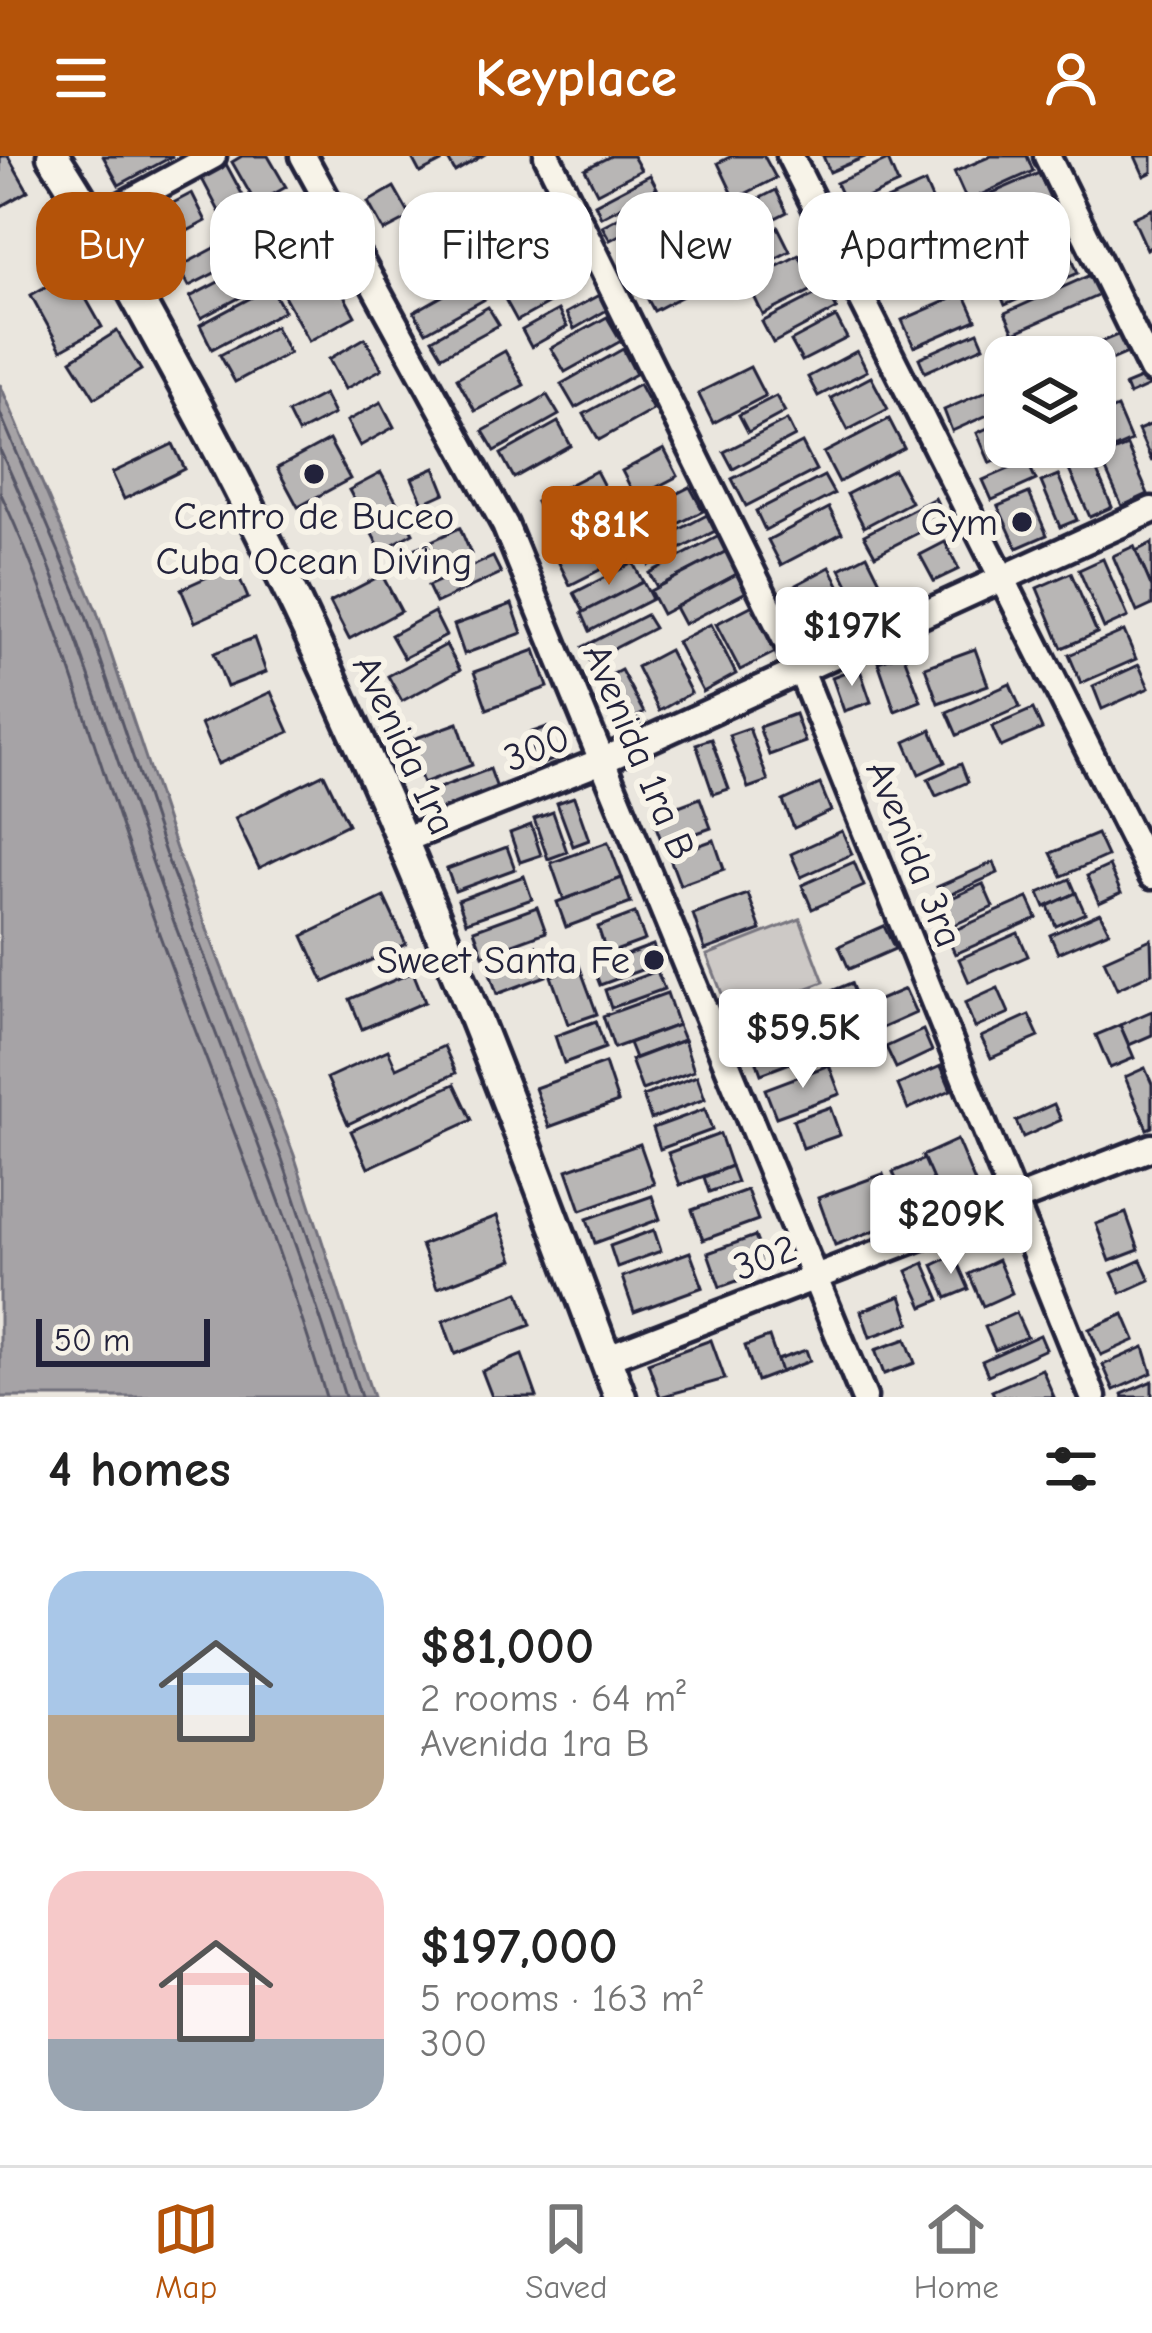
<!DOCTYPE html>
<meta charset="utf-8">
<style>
body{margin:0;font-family:"Comic Neue",sans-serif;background:#f2f2f2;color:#222;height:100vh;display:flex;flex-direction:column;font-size:45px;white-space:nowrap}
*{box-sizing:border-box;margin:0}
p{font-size:39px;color:#767676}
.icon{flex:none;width:66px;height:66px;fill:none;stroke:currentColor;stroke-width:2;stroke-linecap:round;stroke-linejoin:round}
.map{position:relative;height:1241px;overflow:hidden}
.drawer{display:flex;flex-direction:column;background:#fff;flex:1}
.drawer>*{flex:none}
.top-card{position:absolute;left:36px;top:36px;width:1080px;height:108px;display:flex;gap:24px}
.fabs{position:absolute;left:984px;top:180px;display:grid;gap:24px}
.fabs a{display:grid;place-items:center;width:132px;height:132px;border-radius:24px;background:#fff;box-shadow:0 3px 9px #0004;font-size:60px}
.scale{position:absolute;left:36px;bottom:30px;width:174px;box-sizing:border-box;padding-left:12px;border:6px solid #22223b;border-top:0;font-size:33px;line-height:42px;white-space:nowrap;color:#22223b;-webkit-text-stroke:9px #f7f3e8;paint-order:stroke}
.price{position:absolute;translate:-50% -102px;padding:0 27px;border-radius:12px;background:#fff;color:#222;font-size:39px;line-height:78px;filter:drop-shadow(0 3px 6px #0008)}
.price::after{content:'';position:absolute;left:50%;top:72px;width:36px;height:27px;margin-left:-18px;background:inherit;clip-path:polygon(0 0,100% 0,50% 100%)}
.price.active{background:#b45309;color:#fff}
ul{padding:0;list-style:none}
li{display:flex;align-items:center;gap:36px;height:300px;padding:0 48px}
li span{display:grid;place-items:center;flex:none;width:336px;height:240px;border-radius:36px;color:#555}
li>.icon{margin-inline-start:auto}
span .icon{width:144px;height:144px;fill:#fffc;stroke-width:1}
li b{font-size:51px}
h2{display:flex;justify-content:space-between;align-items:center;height:144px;padding:0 48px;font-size:51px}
.tag{padding:0 42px;border-radius:36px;background:#fff;box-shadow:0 3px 9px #0004;font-size:42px;line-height:108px}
.tag.active{background:#b45309;color:#fff}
header{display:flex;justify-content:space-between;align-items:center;height:156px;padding:0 48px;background:#b45309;color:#fff;font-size:54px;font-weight:700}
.tab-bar{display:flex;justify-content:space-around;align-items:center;height:168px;border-top:3px solid #e0e0e0;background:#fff;font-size:33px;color:#767676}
.tab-bar a{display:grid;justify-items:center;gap:6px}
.tab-bar .active{color:#b45309}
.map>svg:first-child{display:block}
.green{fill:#cdc9c6;stroke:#787680;stroke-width:3}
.water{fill:#a6a3a6;stroke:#716f7b;stroke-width:3}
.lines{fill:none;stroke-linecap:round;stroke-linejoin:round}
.shore{stroke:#575666;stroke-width:3}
.building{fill:#b8b6b5;stroke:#22223b;stroke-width:3}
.minor-casing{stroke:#22223b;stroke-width:33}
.tertiary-casing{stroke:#22223b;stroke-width:39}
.minor{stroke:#f7f3e8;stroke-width:24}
.tertiary{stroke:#f7f3e8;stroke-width:30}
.poi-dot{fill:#22223b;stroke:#f7f3e8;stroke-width:4.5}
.labels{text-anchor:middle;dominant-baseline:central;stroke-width:12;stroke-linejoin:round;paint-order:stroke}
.poi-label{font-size:39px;fill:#22223b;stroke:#f7f3e8;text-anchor:end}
.street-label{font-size:39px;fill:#22223b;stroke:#f7f3e8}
</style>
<header><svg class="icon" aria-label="menu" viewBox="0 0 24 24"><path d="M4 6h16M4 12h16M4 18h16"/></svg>Keyplace<svg class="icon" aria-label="person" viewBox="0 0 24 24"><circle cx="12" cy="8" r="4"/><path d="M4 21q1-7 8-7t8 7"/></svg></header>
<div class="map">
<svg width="1152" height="1241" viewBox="0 0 1152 1241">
<rect width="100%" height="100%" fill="#eae6de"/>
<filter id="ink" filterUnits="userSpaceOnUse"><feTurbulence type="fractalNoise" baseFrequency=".00833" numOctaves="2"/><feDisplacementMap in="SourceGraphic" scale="24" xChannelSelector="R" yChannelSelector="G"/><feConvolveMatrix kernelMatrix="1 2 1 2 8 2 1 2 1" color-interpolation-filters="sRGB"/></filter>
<g filter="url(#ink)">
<!-- green -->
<polygon class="green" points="800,763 824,826 731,861 707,799"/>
<!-- water -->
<polygon class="water" points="0,228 97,456 176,693 294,999 373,1241 0,1241"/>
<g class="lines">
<!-- shore -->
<g class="shore">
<polyline points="0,257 86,460 165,697 282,1003 361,1241"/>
<path d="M0,294c62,132 103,271 151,408 63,181 140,355 194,539"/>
<path d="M0,336c56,119 91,246 134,371 61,179 139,352 192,534"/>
</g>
</g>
<!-- building -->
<g class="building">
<polygon points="0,0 8,0 28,35 0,51"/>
<polygon points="103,0 173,0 119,29"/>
<polygon points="242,0 268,0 286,31 256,48 232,6"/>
<polygon points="411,0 438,0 441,6 420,17"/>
<polygon points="446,0 482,0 455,16"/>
<polygon points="611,0 633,0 641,14 597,37 585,13"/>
<polygon points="732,0 764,0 776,22 735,43 718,7"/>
<polygon points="823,0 867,0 830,16"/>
<polygon points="991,0 1027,0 1033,15 967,45 954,16"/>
<polygon points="1135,0 1152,0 1152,16 1144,20"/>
<polygon points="888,4 898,28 847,51 836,27"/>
<polygon points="226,8 256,64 231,78 201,21"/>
<polygon points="1039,17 1051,44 988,72 976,44"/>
<polygon points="650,19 657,32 601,61 595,48"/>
<polygon points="925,27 937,55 865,86 853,59"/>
<polygon points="394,31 411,61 384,75 368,46"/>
<polygon points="776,34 787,56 748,76 737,54"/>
<polygon points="192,37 206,65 152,94 137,66"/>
<polygon points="660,40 667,54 610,84 602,70"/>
<polygon points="292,49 304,71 268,91 256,69"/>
<polygon points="1060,51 1071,75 995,108 984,84"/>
<polygon points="1152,53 1152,90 1147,93 1133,62"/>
<polygon points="531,58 540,73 487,103 478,87"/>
<polygon points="445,60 470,106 452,116 427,70"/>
<polygon points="949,61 961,88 888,119 877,93"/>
<polygon points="778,71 790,95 720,131 708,108"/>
<polygon points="554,75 567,98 504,133 491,111"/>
<polygon points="228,85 238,105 189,130 179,111"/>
<polygon points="314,90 321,102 293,118 287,106"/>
<polygon points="965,94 974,114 951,125 942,104"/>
<polygon points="1069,94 1078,117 1005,149 995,126"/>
<polygon points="277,95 288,116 201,162 190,141"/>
<polygon points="679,99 696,133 654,155 636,121"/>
<polygon points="799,99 816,132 763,159 747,126"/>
<polygon points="327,109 355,160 309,185 281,134"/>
<polygon points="568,109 580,130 517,165 505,143"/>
<polygon points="71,116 102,171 61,194 31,139"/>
<polygon points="1097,116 1106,136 1014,177 1005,157"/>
<polygon points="476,121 487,142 426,176 414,156"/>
<polygon points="271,131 284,155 212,193 200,169"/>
<polygon points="826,133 837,153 773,187 762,166"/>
<polygon points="964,137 976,164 914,191 902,164"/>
<polygon points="599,139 607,154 574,173 566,157"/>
<polygon points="488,151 499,169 442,200 432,183"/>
<polygon points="558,154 567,171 531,191 522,174"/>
<polygon points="607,161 621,185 565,216 551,192"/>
<polygon points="836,161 847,182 802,205 791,185"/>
<polygon points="275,170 289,197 235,226 220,199"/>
<polygon points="117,175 141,214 95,242 71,204"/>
<polygon points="978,176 984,190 925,216 919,202"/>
<polygon points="1122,177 1130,196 1095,211 1095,201 1081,201 1079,195"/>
<polygon points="365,182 382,213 345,233 329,203"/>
<polygon points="623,193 636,218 575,252 561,228"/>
<polygon points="505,195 524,229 475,255 457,222"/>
<polygon points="857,195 867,215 818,240 808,221"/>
<polygon points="750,211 765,240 713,267 698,237"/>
<polygon points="1147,220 1151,229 1129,239 1125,229"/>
<polygon points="871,221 888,253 848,274 831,242"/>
<polygon points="1005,227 1005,251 952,275 944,254"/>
<polygon points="639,228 653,254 599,284 584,258"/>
<polygon points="324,238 334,258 298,277 288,257"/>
<polygon points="547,239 559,259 495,295 483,275"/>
<polygon points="776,240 785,256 748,276 739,259"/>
<polygon points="381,246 394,271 360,290 347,265"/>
<polygon points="1117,252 1131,285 1113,293 1099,260"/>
<polygon points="889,263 904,292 839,326 824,297"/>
<polygon points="787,264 795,280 733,313 724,296"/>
<polygon points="1005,264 1005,291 1027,291 990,307 977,277"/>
<polygon points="558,266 571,290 514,322 501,298"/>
<polygon points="1152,268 1152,306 1138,274"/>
<polygon points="329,284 350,323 298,351 277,312"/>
<polygon points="802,287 816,314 746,350 732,323"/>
<polygon points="173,288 185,313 124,343 112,317"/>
<polygon points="1127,290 1148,338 1122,350 1100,301"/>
<polygon points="664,293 678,320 636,342 622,315"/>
<polygon points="1092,304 1112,351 1090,361 1069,314"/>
<polygon points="1027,305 1036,324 992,344 983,324"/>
<polygon points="435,312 445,337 423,347 412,322"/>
<polygon points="894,314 911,346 864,371 847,338"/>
<polygon points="596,315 606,334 546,365 536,346"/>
<polygon points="381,317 413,377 381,395 349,334"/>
<polygon points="1058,319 1077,364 1060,371 1041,326"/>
<polygon points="824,320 834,338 765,374 756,355"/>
<polygon points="690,331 703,355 656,379 644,354"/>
<polygon points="1029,337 1047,379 1017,392 998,350"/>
<polygon points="935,342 945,363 875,399 864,379"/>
<polygon points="829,352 842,377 781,409 768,384"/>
<polygon points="707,359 715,375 649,409 641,394"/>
<polygon points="616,368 631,398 570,429 555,399"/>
<polygon points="460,372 471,398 425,418 414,393"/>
<polygon points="721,379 729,394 657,431 649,417"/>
<polygon points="945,386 959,413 934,425 920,399"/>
<polygon points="1152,387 1152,432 1136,395"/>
<polygon points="1134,390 1152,432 1152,449 1137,456 1113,400"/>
<polygon points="729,394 741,416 662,458 650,435"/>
<polygon points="867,399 890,445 863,459 840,413"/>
<polygon points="493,401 501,417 436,447 428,430"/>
<polygon points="1103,403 1128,461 1104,472 1079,414"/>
<polygon points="633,407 643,426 584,456 574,437"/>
<polygon points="234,409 248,442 195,466 181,433"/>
<polygon points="830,411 854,459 821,477 796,429"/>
<polygon points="1071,417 1097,477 1062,492 1037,432"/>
<polygon points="737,418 746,436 684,468 675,451"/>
<polygon points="382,419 401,455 349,483 330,446"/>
<polygon points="643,426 652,443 590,475 582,457"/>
<polygon points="512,448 522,477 464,498 454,469"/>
<polygon points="753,449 777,495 740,514 716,468"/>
<polygon points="434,456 446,480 404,502 391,479"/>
<polygon points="646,459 654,472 590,505 583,491"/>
<polygon points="711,468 736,518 703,536 677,486"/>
<polygon points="1124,475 1136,503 1081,527 1069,499"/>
<polygon points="254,482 266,516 227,531 214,497"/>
<polygon points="446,489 460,514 402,545 388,520"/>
<polygon points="975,493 988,529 938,547 925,511"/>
<polygon points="535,494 548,531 487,553 474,516"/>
<polygon points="669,494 691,537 659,555 637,511"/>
<polygon points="903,497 921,545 895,555 878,506"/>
<polygon points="1139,509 1149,532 1102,553 1093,530"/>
<polygon points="859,511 871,546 844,555 832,521"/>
<polygon points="621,514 644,557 618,571 596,527"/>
<polygon points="1010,528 1020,551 957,579 947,556"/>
<polygon points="271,536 289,576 218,608 201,568"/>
<polygon points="1033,553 1042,573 1001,591 992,571"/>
<polygon points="795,558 805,586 769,599 759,571"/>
<polygon points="458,567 472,609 423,627 408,585"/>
<polygon points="547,571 558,602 539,609 527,578"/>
<polygon points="749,572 768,625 748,632 729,579"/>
<polygon points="931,574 945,606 919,618 905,586"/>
<polygon points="711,583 729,633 713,638 696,588"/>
<polygon points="961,608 968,626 936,640 928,623"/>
<polygon points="490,613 498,635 428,661 420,639"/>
<polygon points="324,618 348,668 259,712 235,662"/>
<polygon points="820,628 831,655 794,672 783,645"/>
<polygon points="574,641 589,684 573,690 557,647"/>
<polygon points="700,642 711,672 663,689 652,660"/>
<polygon points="553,656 567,696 548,703 534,663"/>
<polygon points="531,669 541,699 520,706 510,677"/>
<polygon points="842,675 852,698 801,721 791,698"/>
<polygon points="1097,678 1107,700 1062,720 1051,697"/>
<polygon points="714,684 724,713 680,729 669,700"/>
<polygon points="608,686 622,722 564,744 551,707"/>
<polygon points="507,691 515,713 455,735 447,713"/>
<polygon points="854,706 864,730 812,753 802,729"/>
<polygon points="994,706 998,717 942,742 937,731"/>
<polygon points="1109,710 1121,737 1099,747 1087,720"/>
<polygon points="524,720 532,743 466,766 458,744"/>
<polygon points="622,722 631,747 566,771 557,746"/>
<polygon points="1070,723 1076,737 1045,751 1039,737"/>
<polygon points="983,728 993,751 945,773 934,750"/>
<polygon points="1076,737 1085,757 1056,770 1048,750"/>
<polygon points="748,738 761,774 705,794 693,758"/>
<polygon points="384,741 406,788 324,826 303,780"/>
<polygon points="1028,742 1037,762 955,798 946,778"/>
<polygon points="537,751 546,776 483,799 474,774"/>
<polygon points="635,757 645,784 607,798 598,771"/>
<polygon points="1100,757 1109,775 1058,797 1050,779"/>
<polygon points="884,770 895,793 849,813 839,790"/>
<polygon points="1018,777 1028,800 969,826 959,803"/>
<polygon points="1151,783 1152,817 1117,833 1104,804"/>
<polygon points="653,789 660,807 600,829 593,811"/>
<polygon points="536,790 546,820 497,838 487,808"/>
<polygon points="579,809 597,858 568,868 551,820"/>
<polygon points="657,815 664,833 611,852 605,834"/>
<polygon points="413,816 425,846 362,873 350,843"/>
<polygon points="851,827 861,852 905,833 916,857 851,886 829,836"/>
<polygon points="998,832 1009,857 975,872 965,847"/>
<polygon points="667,837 678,869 614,892 603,860"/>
<polygon points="1152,855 1152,879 1129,889 1120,869"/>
<polygon points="1029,859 1039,881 991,902 981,881"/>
<polygon points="807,863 819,896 761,918 749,884"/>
<polygon points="596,865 605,892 564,907 555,880"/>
<polygon points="678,869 684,884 635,902 629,887"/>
<polygon points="1120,869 1134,902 1110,912 1096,879"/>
<polygon points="923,874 932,895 896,912 886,891"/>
<polygon points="684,884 694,915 642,934 631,904"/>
<polygon points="444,890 456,917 348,968 327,922 388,894 396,912"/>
<polygon points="605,907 618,946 549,971 535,932"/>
<polygon points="829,909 840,938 776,961 765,933"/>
<polygon points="941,910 951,934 908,953 898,929"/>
<polygon points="1145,912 1152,928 1152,971 1147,973 1125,921"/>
<polygon points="697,920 705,943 651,963 643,940"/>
<polygon points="455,928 472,964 368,1012 351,975"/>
<polygon points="1054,948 1061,964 1023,981 1016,965"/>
<polygon points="830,951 840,979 803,992 793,964"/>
<polygon points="705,953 712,974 660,993 653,972"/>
<polygon points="720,978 731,1010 680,1029 668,997"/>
<polygon points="957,984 978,1034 944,1049 922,1000"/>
<polygon points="640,988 654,1028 581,1054 567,1014"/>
<polygon points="924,1003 944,1049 913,1063 893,1016"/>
<polygon points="731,1010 737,1026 709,1036 704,1021"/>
<polygon points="883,1018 900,1065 835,1089 818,1042"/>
<polygon points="747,1034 758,1064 703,1084 692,1054"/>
<polygon points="652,1040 660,1063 595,1087 587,1063"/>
<polygon points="1126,1057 1139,1094 1110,1105 1096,1068"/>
<polygon points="497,1060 513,1104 437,1132 421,1089"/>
<polygon points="654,1074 661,1095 617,1111 610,1090"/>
<polygon points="755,1080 768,1114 720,1131 708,1097"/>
<polygon points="690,1096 703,1131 634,1156 622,1121"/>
<polygon points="954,1099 969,1133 947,1142 933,1109"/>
<polygon points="998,1104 1012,1137 983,1150 969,1118"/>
<polygon points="1141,1104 1150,1124 1121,1137 1112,1117"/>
<polygon points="924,1107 940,1144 923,1151 907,1115"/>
<polygon points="519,1136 531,1169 455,1198 443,1165"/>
<polygon points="901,1140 910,1167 870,1181 861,1155"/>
<polygon points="1016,1157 1027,1181 995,1194 985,1171"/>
<polygon points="1124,1158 1135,1184 1101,1199 1089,1173"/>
<polygon points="1040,1179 1046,1193 988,1219 982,1205"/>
<polygon points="769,1181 781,1216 757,1225 745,1190"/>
<polygon points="906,1183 915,1207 884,1218 875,1194"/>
<polygon points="711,1184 725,1223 660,1241 648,1207"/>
<polygon points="1144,1191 1152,1217 1114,1234 1103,1209"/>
<polygon points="806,1194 810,1205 781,1216 777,1204"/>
<polygon points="522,1199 537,1241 492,1241 482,1215"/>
<polygon points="1042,1213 1054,1241 995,1241 992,1235"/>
<polygon points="1152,1225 1152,1241 1123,1241 1122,1238"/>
</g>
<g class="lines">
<defs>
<g id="minor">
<polyline points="303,0 505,369 864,1241"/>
<polyline points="547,0 801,515 1093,1241"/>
<polyline points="790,0 1152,720"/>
<polyline points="1047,0 1152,214"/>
<polyline points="95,64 213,0"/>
<polyline points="406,683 604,604 1152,354"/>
<polyline points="606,1202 1152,991"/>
</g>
<path id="tertiary" d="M53,0c50,76 92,157 136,237 175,323 303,661 431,1004"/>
</defs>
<!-- minor casing -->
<use href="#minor" class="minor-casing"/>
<!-- tertiary casing -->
<use href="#tertiary" class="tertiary-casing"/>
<!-- minor -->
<use href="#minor" class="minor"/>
<!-- tertiary -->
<use href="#tertiary" class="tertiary"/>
</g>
</g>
<!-- markers -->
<g class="poi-dot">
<circle cx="314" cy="318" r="12"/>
<circle cx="1022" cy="366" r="12"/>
<circle cx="654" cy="804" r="12"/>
</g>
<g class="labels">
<!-- poi labels -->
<g class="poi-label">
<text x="314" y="360" text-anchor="middle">Centro de Buceo<tspan x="314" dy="45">Cuba Ocean Diving</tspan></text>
<text x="998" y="366">Gym</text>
<text x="630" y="804">Sweet Santa Fe</text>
</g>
<!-- street labels -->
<g class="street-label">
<text transform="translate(404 589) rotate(65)">Avenida 1ra</text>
<text transform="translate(537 592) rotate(-22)">300</text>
<text transform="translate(639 596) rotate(67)">Avenida 1ra B</text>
<text transform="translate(914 698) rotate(68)">Avenida 3ra</text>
<text transform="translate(765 1102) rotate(-21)">302</text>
</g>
</g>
</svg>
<div class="fabs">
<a><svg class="icon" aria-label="layers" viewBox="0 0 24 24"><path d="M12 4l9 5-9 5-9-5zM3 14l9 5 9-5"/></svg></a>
</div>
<div class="scale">50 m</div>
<b class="price active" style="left:609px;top:432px">$81K</b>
<b class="price" style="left:852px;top:533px">$197K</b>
<b class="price" style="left:803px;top:935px">$59.5K</b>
<b class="price" style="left:951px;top:1121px">$209K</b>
<div class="top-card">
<a class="tag active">Buy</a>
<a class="tag">Rent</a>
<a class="tag">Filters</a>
<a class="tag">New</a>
<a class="tag">Apartment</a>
</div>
</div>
<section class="drawer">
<h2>4 homes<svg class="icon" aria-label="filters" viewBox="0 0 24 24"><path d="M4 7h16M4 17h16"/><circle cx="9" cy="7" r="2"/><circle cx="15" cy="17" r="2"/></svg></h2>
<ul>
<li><span style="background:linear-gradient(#a9c7e8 60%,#b9a48a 0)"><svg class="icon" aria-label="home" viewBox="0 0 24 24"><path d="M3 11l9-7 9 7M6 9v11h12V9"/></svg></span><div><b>$81,000</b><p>2 rooms · 64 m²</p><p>Avenida 1ra B</p></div></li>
<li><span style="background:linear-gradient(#f6c9c9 70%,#9aa5b1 0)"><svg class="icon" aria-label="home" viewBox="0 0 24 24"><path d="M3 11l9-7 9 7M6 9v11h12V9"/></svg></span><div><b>$197,000</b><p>5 rooms · 163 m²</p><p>300</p></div></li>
</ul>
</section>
<nav class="tab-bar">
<a class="active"><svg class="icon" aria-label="map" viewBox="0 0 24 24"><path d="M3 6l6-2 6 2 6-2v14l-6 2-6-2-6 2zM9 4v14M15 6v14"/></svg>Map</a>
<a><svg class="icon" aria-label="saved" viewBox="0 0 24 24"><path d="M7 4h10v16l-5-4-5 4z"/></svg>Saved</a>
<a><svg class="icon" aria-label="home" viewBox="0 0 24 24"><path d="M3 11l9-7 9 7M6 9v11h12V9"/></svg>Home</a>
</nav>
